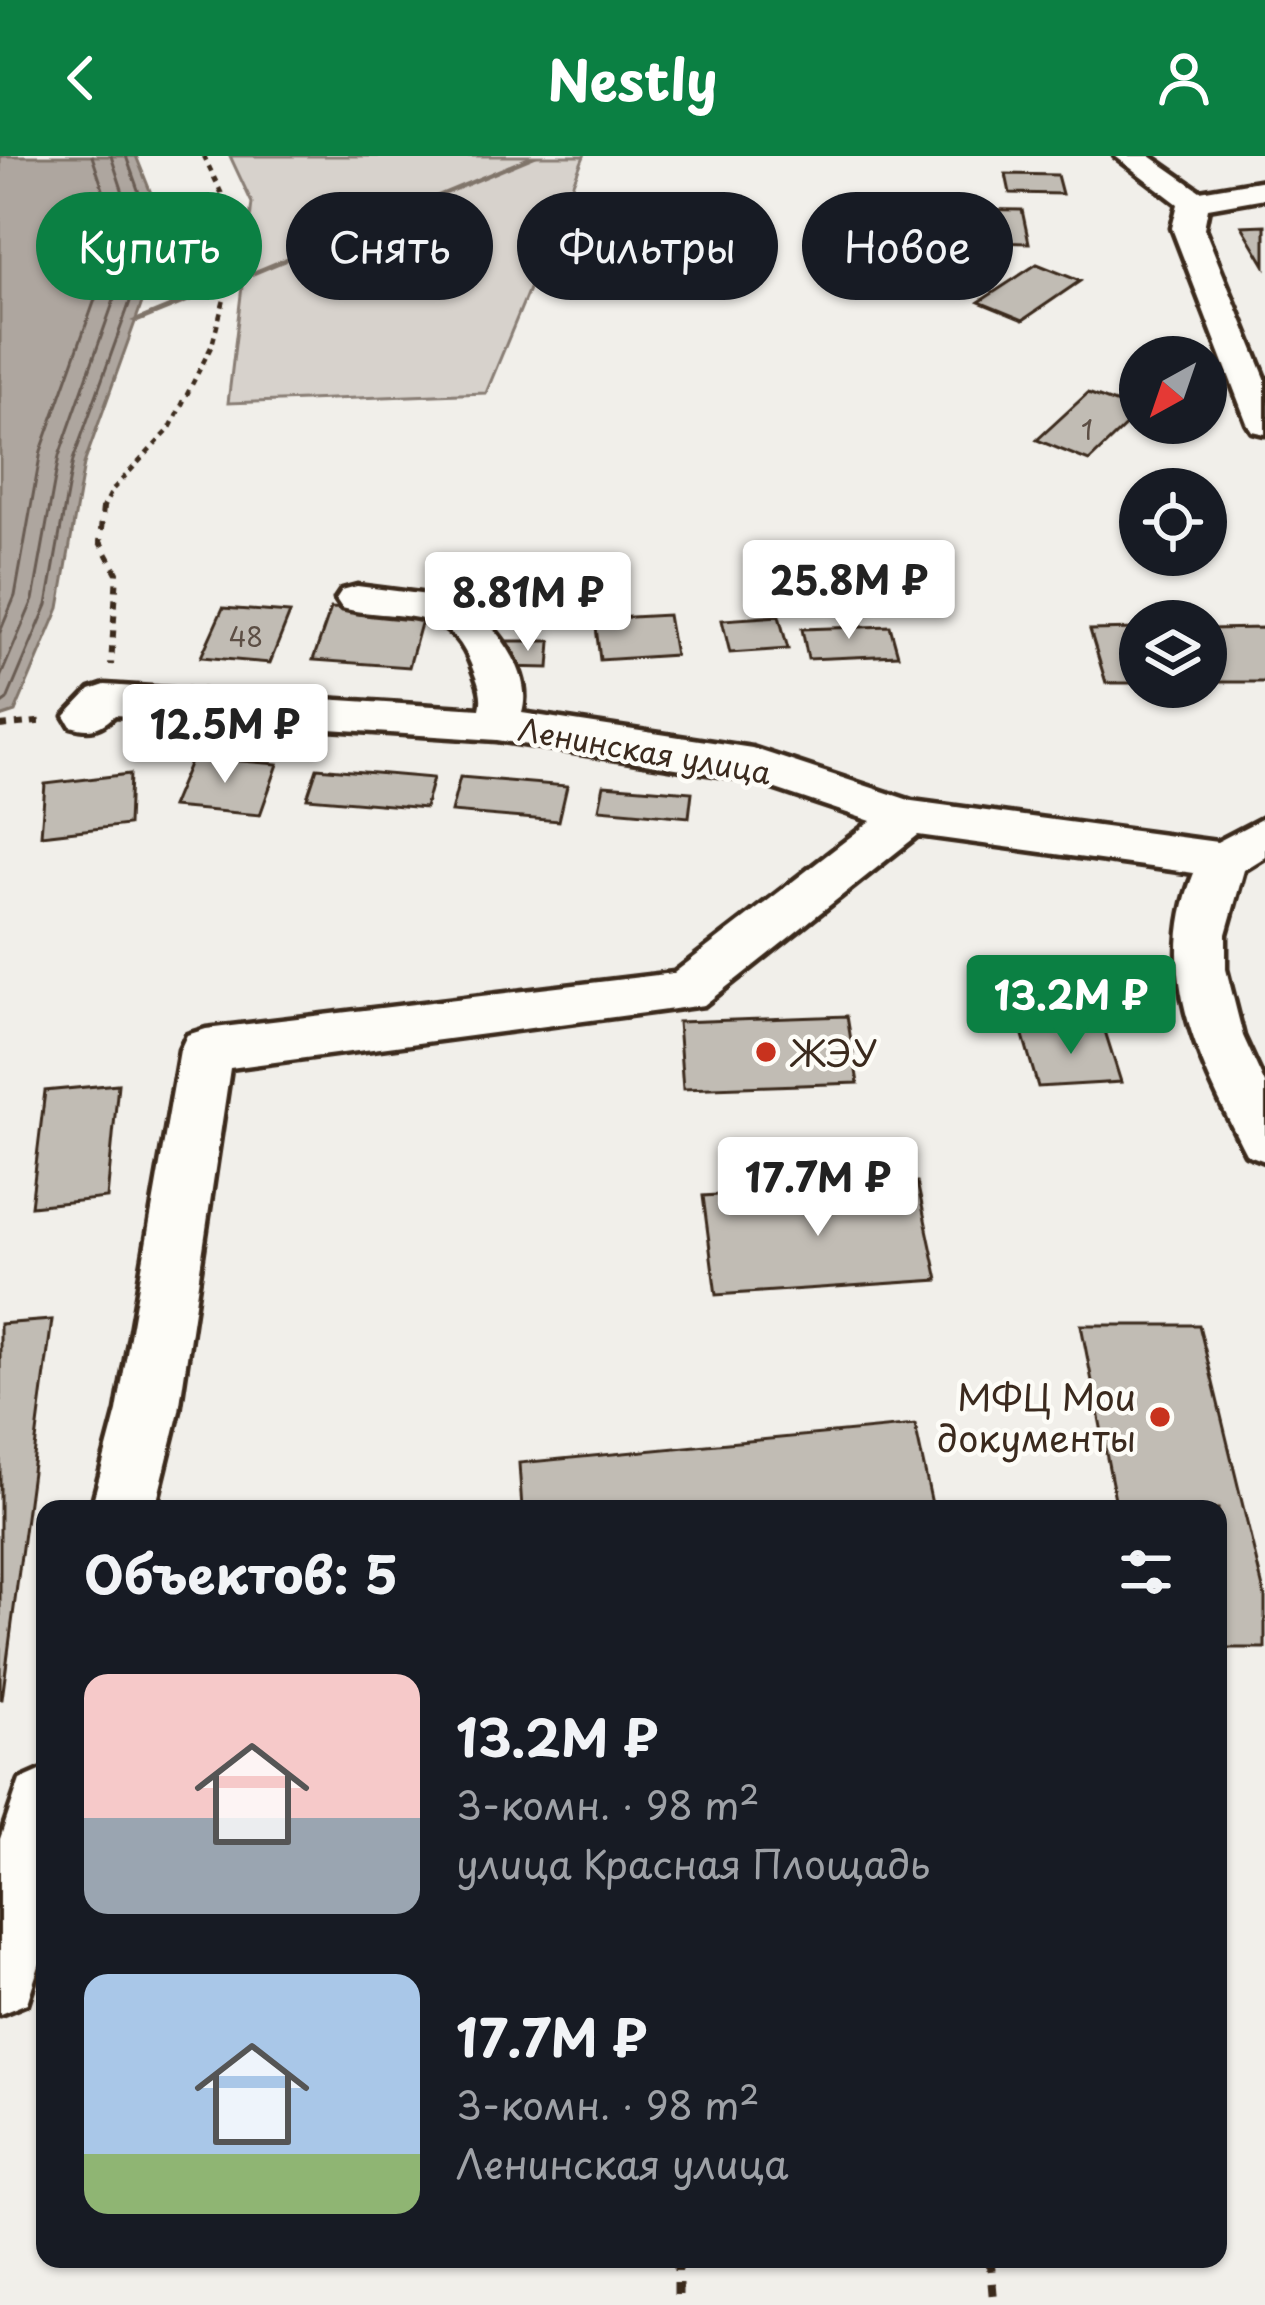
<!DOCTYPE html>
<html lang="ru">
<meta charset="utf-8">
<style>
body{margin:0;font-family:"Playpen Sans",sans-serif;background:#242831;color:#f1f3f6;height:100vh;display:flex;flex-direction:column;font-size:45px;white-space:nowrap}
*{box-sizing:border-box;margin:0}
p{font-size:39px;color:#9ea1a6}
.icon{flex:none;width:66px;height:66px;fill:none;stroke:currentColor;stroke-width:2;stroke-linecap:round;stroke-linejoin:round}
.map{position:relative;flex:1;overflow:hidden}
.sheet{position:absolute;left:36px;top:1344px;width:1191px;height:768px;display:flex;flex-direction:column;background:#171b24;border-radius:24px;box-shadow:0 3px 9px #0004}
.sheet>*{flex:none}
.guide{position:absolute;left:36px;top:36px;width:1194px;height:108px;display:flex;gap:24px}
.needle{width:78px;rotate:220deg}
.fabs{position:absolute;left:1119px;top:180px;display:grid;gap:24px}
.fabs a{display:grid;place-items:center;width:108px;height:108px;border-radius:50%;background:#171b24;box-shadow:0 3px 9px #0004;font-size:60px}
.price{position:absolute;translate:-50% -102px;padding:0 27px;border-radius:12px;background:#fff;color:#222;font-size:39px;line-height:78px;filter:drop-shadow(0 3px 6px #0008)}
.price::after{content:'';position:absolute;left:50%;top:72px;width:36px;height:27px;margin-left:-18px;background:inherit;clip-path:polygon(0 0,100% 0,50% 100%)}
.price.current{background:#0b8043;color:#fff}
ul{padding:0;list-style:none}
li{display:flex;align-items:center;gap:36px;height:300px;padding:0 48px}
li span{display:grid;place-items:center;flex:none;width:336px;height:240px;border-radius:24px;color:#555}
li>.icon{margin-inline-start:auto}
span .icon{width:144px;height:144px;fill:#fffc;stroke-width:1}
li b{font-size:51px}
h2{display:flex;justify-content:space-between;align-items:center;height:144px;padding:0 48px;font-size:51px}
.pill{padding:0 42px;border-radius:54px;background:#171b24;box-shadow:0 3px 9px #0004;font-size:42px;line-height:108px}
.pill.current{background:#0b8043;color:#fff}
header{display:flex;justify-content:space-between;align-items:center;height:156px;padding:0 48px;background:#0b8043;color:#fff;font-size:54px;font-weight:700}
.map>svg:first-child{display:block}
.green{fill:#d7d2cc;stroke:#897e75;stroke-width:3}
.water{fill:#aea69f;stroke:#80746b;stroke-width:3}
.lines{fill:none;stroke-linecap:round;stroke-linejoin:round}
.shore{stroke:#695c52;stroke-width:3}
.stream{fill:#80746b;fill-rule:evenodd}
.building{fill:#c1bcb4;stroke:#3b2a1e;stroke-width:3}
.minor-casing{stroke:#3b2a1e;stroke-width:9}
.path-far2{stroke:#3b2a1e;stroke-width:4.5;stroke-dasharray:6 6;stroke-linecap:butt}
.path-far1{stroke:#3b2a1e;stroke-width:6;stroke-dasharray:8 8;stroke-linecap:butt}
.path{stroke:#3b2a1e;stroke-width:9;stroke-dasharray:12 12;stroke-linecap:butt}
.minor{fill:#fdfcf7;fill-rule:evenodd}
.poi-dot{fill:#c8321e;stroke:#fdfcf7;stroke-width:4.5}
.labels{text-anchor:middle;dominant-baseline:central;stroke-width:9;stroke-linejoin:round;paint-order:stroke}
.far-number-label{font-size:27px;fill:#5c4e44}
.far-street-label{font-size:30px;fill:#3b2a1e;stroke:#fdfcf7}
.poi-label{font-size:36px;fill:#3b2a1e;stroke:#fdfcf7;text-anchor:start}
</style>
<header><svg class="icon" aria-label="back" viewBox="0 0 24 24"><path d="M15 5l-7 7 7 7"/></svg>Nestly<svg class="icon" aria-label="person" viewBox="0 0 24 24"><circle cx="12" cy="8" r="4"/><path d="M4 21q1-7 8-7t8 7"/></svg></header>
<div class="map">
<svg width="1265" height="2149" viewBox="0 0 1265 2149">
<rect width="100%" height="100%" fill="#f1efea"/>
<filter id="ink" filterUnits="userSpaceOnUse"><feTurbulence type="fractalNoise" baseFrequency=".00833" numOctaves="2"/><feDisplacementMap in="SourceGraphic" scale="24" xChannelSelector="R" yChannelSelector="G"/><feConvolveMatrix kernelMatrix="1 2 1 2 8 2 1 2 1" color-interpolation-filters="sRGB"/></filter>
<g filter="url(#ink)">
<!-- green -->
<polygon class="green" points="230,0 584,0 486,237 228,247 252,47"/>
<!-- water -->
<polygon class="water" points="0,0 136,0 167,77 84,308 59,452 15,556 0,561"/>
<g class="lines">
<!-- shore -->
<g class="shore">
<polyline points="0,476 15,440 41,295 118,79 92,0"/>
<polyline points="0,522 33,444 59,300 137,79 111,0"/>
<polyline points="0,549 7,544 47,449 73,304 154,79 126,0"/>
</g>
<!-- stream -->
<g class="stream">
<polygon points="529,0 540,0 245,123 238,121"/>
<polygon points="219,128 223,131 222,133 138,167 130,165"/>
</g>
</g>
<!-- building -->
<g class="building">
<polygon points="1006,18 1057,19 1062,38 1010,37"/>
<polygon points="892,52 1022,54 1029,87 896,84"/>
<polygon points="1265,69 1265,109 1242,70"/>
<polygon points="1037,108 1080,125 1023,164 979,146"/>
<polygon points="1088,237 1140,256 1089,305 1037,284"/>
<polygon points="223,452 290,457 270,507 201,501"/>
<polygon points="331,452 424,457 409,511 313,504"/>
<polygon points="668,459 675,499 600,504 595,463"/>
<polygon points="779,460 788,493 730,497 722,464"/>
<polygon points="890,470 898,499 808,503 802,473"/>
<polygon points="1265,472 1265,526 1206,526 1206,473"/>
<polygon points="1140,473 1140,527 1106,527 1090,474"/>
<polygon points="506,485 551,485 549,512 504,511"/>
<polygon points="192,601 278,608 260,659 171,651"/>
<polygon points="317,612 433,622 425,652 307,642"/>
<polygon points="130,618 128,669 41,679 45,628"/>
<polygon points="460,621 567,630 559,665 451,656"/>
<polygon points="604,629 692,636 689,661 599,653"/>
<polygon points="847,860 858,927 683,933 678,866"/>
<polygon points="1104,872 1121,926 1038,931 1022,876"/>
<polygon points="118,928 107,1042 31,1050 45,935"/>
<polygon points="917,1026 938,1124 716,1139 703,1040"/>
<polygon points="52,1164 2,1543 0,1543 0,1168"/>
<polygon points="1081,1169 1199,1169 1265,1441 1265,1492 1218,1492 1218,1353 1117,1353"/>
<polygon points="915,1269 933,1353 522,1353 519,1307"/>
</g>
<g class="lines">
<defs>
<g id="minor">
<polygon points="1115,0 1150,0 1200,35 1265,24 1265,42 1208,52 1204,72 1265,222 1265,278 1252,275 1247,267 1172,72 1178,48"/>
<path d="M357,430l110,14c28,28 67,71 55,113l230,35 160,53 305,41 48,-25v40l-21,13 -18,64v35l17,67 22,48v77l-19,-7c-45,-90 -94,-180 -52,-281l-276,-38 -214,170 -474,63 -51,343 -24,98h-64l26,-98 63,-361 7,-15 19,-6 468,-56 197,-152 -125,-42 -249,-39 -382,-25c-15,14 -24,17 -44,11l-6,-10 25,-26 15,-5 375,24c4,-16 -3,-29 -9,-45 -23,-62 -76,-42 -129,-56l-6,-9 6,-9z"/>
<polygon points="45,1613 45,1791 27,1847 0,1858 0,1683 20,1624"/>
</g>
</defs>
<!-- minor casing -->
<use href="#minor" class="minor-casing"/>
<!-- path-far2 -->
<polyline class="path-far2" points="102,354 113,333 169,274 212,189 241,79 204,0"/>
<!-- path-far1 -->
<g class="path-far1">
<polyline points="103,351 100,386 117,417 111,509"/>
<polyline points="0,570 46,565"/>
</g>
<!-- path -->
<g class="path">
<polyline points="678,2103 678,2149"/>
<polyline points="990,2103 994,2149"/>
</g>
<!-- minor -->
<use href="#minor" class="minor"/>
</g>
</g>
<!-- markers -->
<g class="poi-dot">
<circle cx="766" cy="896" r="12"/>
<circle cx="1160" cy="1261" r="12"/>
</g>
<g class="labels">
<!-- far-number labels -->
<g class="far-number-label">
<text x="1087" y="272">1</text>
<text x="246" y="479">48</text>
</g>
<!-- far-street labels -->
<g class="far-street-label">
<text transform="translate(645 594) rotate(10)">Ленинская улица</text>
</g>
<!-- poi labels -->
<g class="poi-label">
<text x="790" y="896">ЖЭУ</text>
<text x="1136" y="1240" text-anchor="end">МФЦ Мои<tspan x="1136" dy="41">документы</tspan></text>
</g>
</g>
</svg>
<div class="fabs">
<a><svg class="needle" viewBox="-14 -14 28 28"><path d="M0-13l5 13h-10z" fill="#e53935"/><path d="M0 13l5-13h-10z" fill="#9ea1a6"/></svg></a>
<a><svg class="icon" aria-label="locate" viewBox="0 0 24 24"><circle cx="12" cy="12" r="6"/><path d="M12 2v4M12 18v4M2 12h4M18 12h4"/></svg></a>
<a><svg class="icon" aria-label="layers" viewBox="0 0 24 24"><path d="M12 4l9 5-9 5-9-5zM3 14l9 5 9-5"/></svg></a>
</div>
<b class="price" style="left:849px;top:486px">25.8M ₽</b>
<b class="price" style="left:528px;top:498px">8.81M ₽</b>
<b class="price" style="left:225px;top:630px">12.5M ₽</b>
<b class="price current" style="left:1071px;top:901px">13.2M ₽</b>
<b class="price" style="left:818px;top:1083px">17.7M ₽</b>
<div class="guide">
<a class="pill current">Купить</a>
<a class="pill">Снять</a>
<a class="pill">Фильтры</a>
<a class="pill">Новое</a>
</div>
<section class="sheet">
<h2>Объектов: 5<svg class="icon" aria-label="filters" viewBox="0 0 24 24"><path d="M4 7h16M4 17h16"/><circle cx="9" cy="7" r="2"/><circle cx="15" cy="17" r="2"/></svg></h2>
<ul>
<li><span style="background:linear-gradient(#f6c9c9 60%,#9aa5b1 0)"><svg class="icon" aria-label="home" viewBox="0 0 24 24"><path d="M3 11l9-7 9 7M6 9v11h12V9"/></svg></span><div><b>13.2M ₽</b><p>3-комн. · 98 m²</p><p>улица Красная Площадь</p></div></li>
<li><span style="background:linear-gradient(#a9c7e8 75%,#8fb573 0)"><svg class="icon" aria-label="home" viewBox="0 0 24 24"><path d="M3 11l9-7 9 7M6 9v11h12V9"/></svg></span><div><b>17.7M ₽</b><p>3-комн. · 98 m²</p><p>Ленинская улица</p></div></li>
</ul>
</section>
</div>
